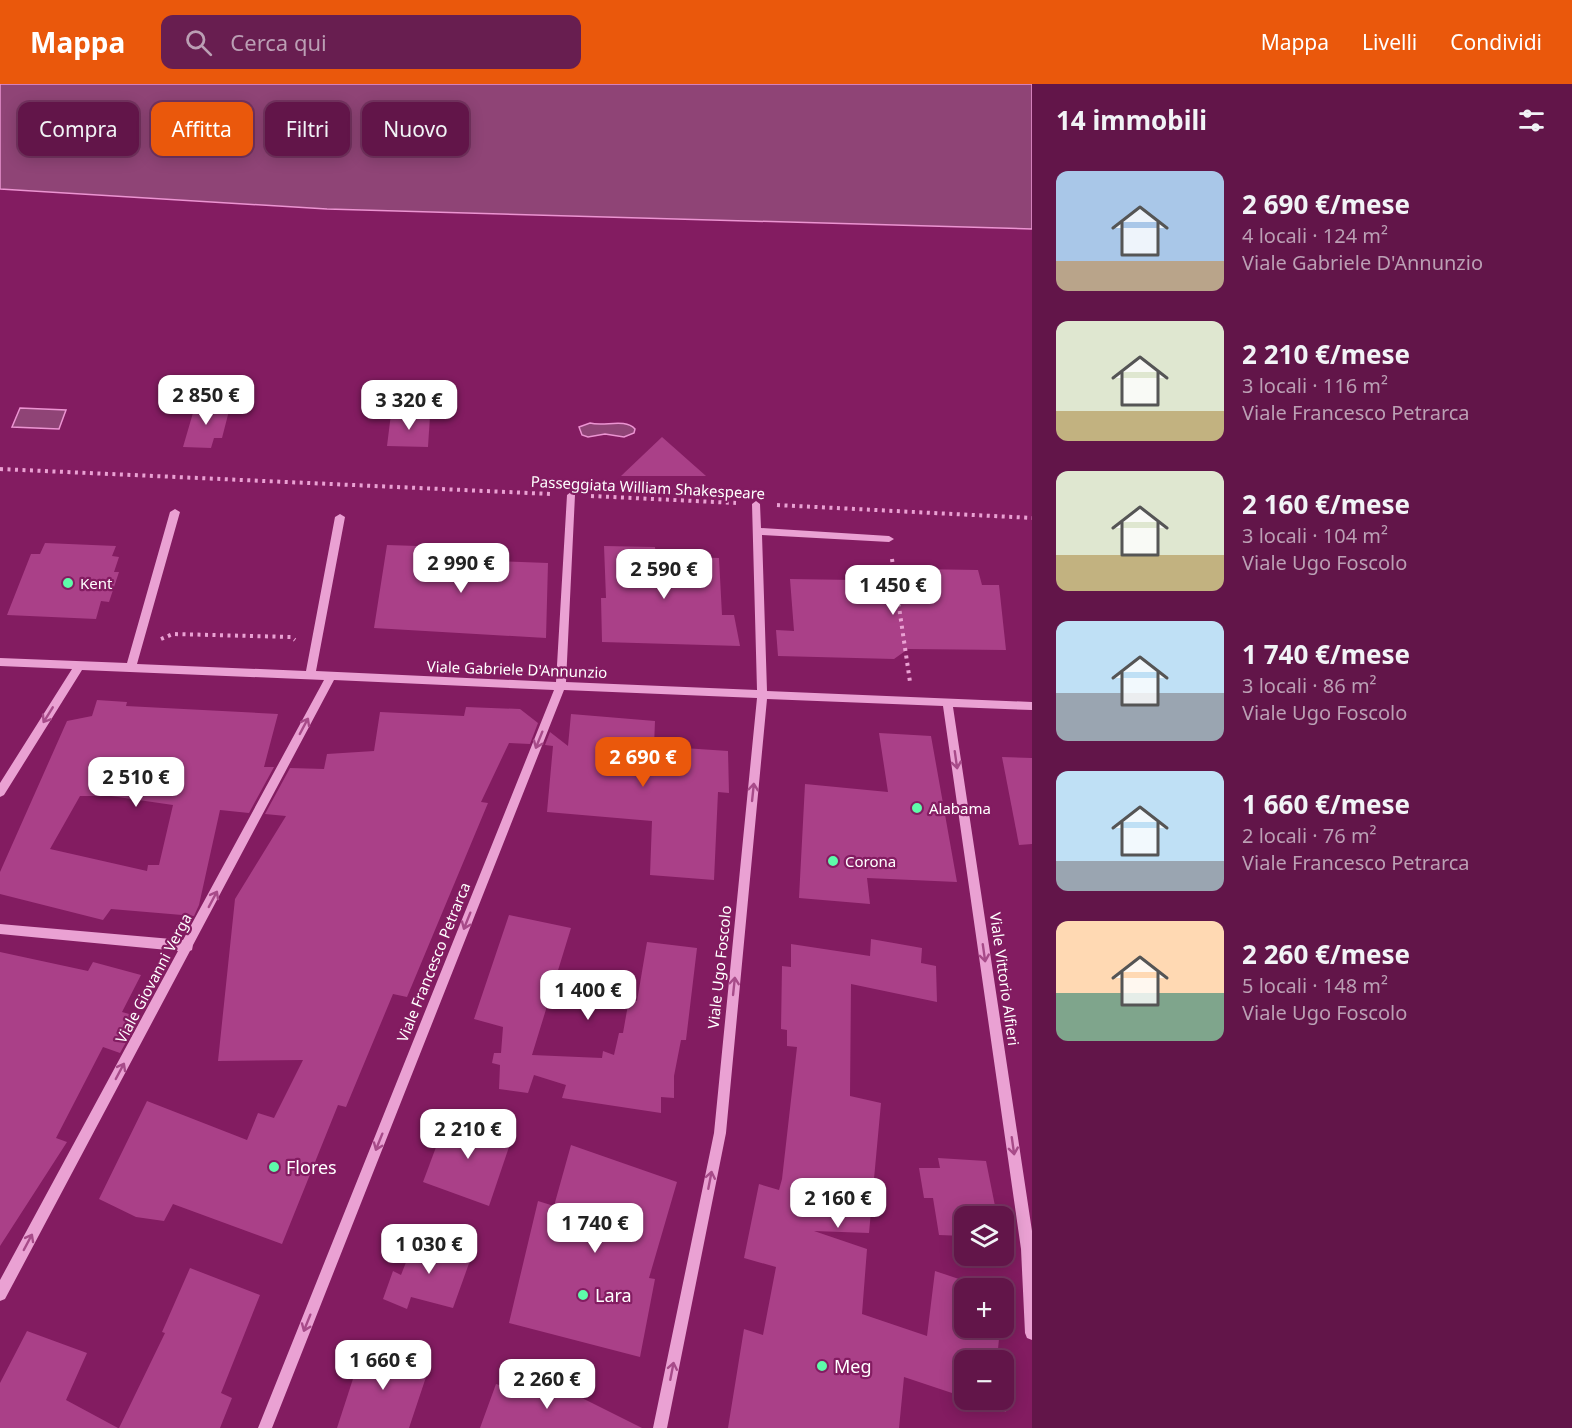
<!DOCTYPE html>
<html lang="it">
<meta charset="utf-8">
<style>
body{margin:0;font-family:"Noto Sans",sans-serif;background:#681e50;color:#f1f3f6;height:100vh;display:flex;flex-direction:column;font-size:22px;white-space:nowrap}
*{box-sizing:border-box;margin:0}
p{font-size:20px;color:#bb9fb4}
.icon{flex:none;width:33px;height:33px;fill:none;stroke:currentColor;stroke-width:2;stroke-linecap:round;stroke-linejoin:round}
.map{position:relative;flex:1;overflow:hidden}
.side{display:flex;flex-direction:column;background:#621549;width:540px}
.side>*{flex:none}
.top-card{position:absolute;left:18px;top:18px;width:570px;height:54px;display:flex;gap:12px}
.fabs{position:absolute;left:954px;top:1122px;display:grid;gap:12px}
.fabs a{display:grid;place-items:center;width:60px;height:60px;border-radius:12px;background:#621549;box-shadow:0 3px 15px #0003,0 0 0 2px #763461;font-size:30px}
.price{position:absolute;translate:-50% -51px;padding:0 14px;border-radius:12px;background:#fff;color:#222;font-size:20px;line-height:39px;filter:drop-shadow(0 2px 3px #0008)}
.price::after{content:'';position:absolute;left:50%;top:36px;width:18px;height:14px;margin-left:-9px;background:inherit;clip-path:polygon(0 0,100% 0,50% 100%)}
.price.current{background:#ea580c;color:#fff}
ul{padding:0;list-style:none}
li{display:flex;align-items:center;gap:18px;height:150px;padding:0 24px}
li span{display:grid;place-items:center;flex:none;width:168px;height:120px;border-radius:12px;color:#555}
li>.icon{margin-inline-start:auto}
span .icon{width:72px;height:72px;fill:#fffc;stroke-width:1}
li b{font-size:26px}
h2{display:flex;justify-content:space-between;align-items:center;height:72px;padding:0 24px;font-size:26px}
.tag{padding:0 21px;border-radius:12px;background:#621549;box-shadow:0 3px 15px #0003,0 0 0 2px #763461;font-size:21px;line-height:54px}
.tag.current{background:#ea580c;color:#fff}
header{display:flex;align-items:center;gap:36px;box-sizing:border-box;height:84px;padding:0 30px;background:#ea580c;color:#fff}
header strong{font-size:28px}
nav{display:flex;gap:33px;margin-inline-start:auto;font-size:21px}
.search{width:420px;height:54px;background:#681e50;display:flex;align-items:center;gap:15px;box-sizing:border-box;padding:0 21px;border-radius:12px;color:#bb9fb4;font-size:22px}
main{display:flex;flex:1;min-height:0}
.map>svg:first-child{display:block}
.water{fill:#8f4476;stroke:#ec94d2;stroke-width:1.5}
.building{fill:#aa4088;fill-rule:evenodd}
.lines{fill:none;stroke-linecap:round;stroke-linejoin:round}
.path{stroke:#eaa1d3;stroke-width:4;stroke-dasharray:3 4.5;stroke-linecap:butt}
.minor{fill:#eaa1d3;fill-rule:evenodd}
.oneway{stroke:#a74b89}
.poi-dot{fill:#5efbaa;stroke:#831c61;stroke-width:2}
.labels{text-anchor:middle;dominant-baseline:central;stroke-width:4.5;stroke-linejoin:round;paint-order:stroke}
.street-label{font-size:15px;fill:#fff;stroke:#831c61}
.poi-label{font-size:15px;fill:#fff;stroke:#831c61;text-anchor:start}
.near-poi-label{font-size:18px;fill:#fff;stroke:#831c61;text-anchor:start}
</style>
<header>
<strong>Mappa</strong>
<div class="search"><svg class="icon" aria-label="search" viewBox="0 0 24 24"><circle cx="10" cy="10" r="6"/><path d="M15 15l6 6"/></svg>Cerca qui</div>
<nav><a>Mappa</a><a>Livelli</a><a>Condividi</a></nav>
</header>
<main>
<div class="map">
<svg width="1032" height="1344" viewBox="0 0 1032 1344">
<rect width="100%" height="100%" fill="#831c61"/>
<!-- water -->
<g class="water">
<polygon points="0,0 1032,0 1032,145 327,125 0,105"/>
<polygon points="20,324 66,326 59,345 12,343"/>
<path d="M590,339c14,4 35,-5 45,6l-1,4 -10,4 -19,-3 -17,3 -6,-2 -3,-8z"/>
</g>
<!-- building -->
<g class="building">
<polygon points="195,322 230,323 222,354 214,354 211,364 183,363"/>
<polygon points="391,330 430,332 428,363 387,362"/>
<polygon points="662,353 706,392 621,392"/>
<polygon points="45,459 116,462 112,472 119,473 114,488 119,488 109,518 101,517 96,535 7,531 31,470 40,470"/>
<polygon points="387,461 449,463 447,475 548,479 546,554 374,544"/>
<polygon points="604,462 655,463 656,472 719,474 722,531 734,531 740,562 602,558 601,514 606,514"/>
<polygon points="916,485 978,486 982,501 999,501 1006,566 908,565 894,575 778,572 776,546 794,547 790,495 919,497"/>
<path d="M97,616l30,2 -1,4 152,8 -14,53h10l-25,46 -29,-3 -21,95 -5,11 -83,-7 -8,11 -103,-26v-22l67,-151 25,-5zM80,712h31l62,9 -14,60h-11l-1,6 -97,-22z"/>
<polygon points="466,623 520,625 538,639 530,660 509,659 481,718 488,719 407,913 393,910 346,1023 338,1021 282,1160 173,1120 164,1137 136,1133 99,1115 147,1017 247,1056 258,1029 274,1034 303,976 218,977 235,815 286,732 265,730 290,684 324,685 327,670 374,667 380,628 464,632"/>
<polygon points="571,630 655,637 654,662 728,667 729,709 718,708 714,796 650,791 652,737 547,728 553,662 545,661 550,648 568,662"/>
<polygon points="879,649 931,652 957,798 867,794 870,820 799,814 805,700 888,708"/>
<polygon points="1002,673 1032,674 1032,760 1019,761"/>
<polygon points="509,831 571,844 532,971 602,974 603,967 614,971 619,949 623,949 629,915 637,917 647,858 697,864 686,956 681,956 674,992 674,1014 661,1013 661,1029 562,1014 566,1001 534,991 528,1009 499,1005 500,981 492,979 494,969 501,969 503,943 474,935"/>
<polygon points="871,855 922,864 921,879 936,882 937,918 851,900 850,1012 881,1019 869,1149 814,1147 867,1165 862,1230 927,1252 935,1187 986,1204 964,1204 964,1244 1000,1244 997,1276 964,1276 964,1313 904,1293 899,1344 728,1344 744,1245 763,1251 776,1183 744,1174 759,1100 779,1106 782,1095 797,963 787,962 787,946 781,945 782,882 791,883 791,860 870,872"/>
<polygon points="0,868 88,887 93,878 141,891 122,928 140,933 120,969 103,963 56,1054 67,1058 0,1162"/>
<polygon points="448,1031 512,1054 489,1122 423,1098"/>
<polygon points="571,1061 677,1098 649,1194 655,1195 640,1273 509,1239 538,1117 554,1122"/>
<polygon points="938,1074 986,1077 997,1132 964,1132 964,1152 939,1151 933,1114 924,1114 919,1084 940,1084"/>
<polygon points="416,1153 472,1171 453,1224 411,1213 407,1225 383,1215 393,1187 401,1191"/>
<polygon points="190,1184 260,1211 221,1309 232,1314 220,1344 119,1344 165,1249 162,1248"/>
<polygon points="27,1247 87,1269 66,1316 118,1344 0,1344 0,1299"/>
<polygon points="364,1261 430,1281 409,1344 337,1344"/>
<polygon points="1004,1286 1009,1288 1006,1328 970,1316 1004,1316"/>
<polygon points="538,1292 642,1344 480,1344 496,1300 532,1311"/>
</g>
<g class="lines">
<!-- path -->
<g class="path">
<polyline points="0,385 551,410"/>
<polyline points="591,412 736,419"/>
<polyline points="777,421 1032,434"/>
<polyline points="892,475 910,598"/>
<polyline points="161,555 173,550 291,553 295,556"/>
</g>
<!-- minor -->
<polygon class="minor" points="571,408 575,411 566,598 757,606 752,420 756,417 760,420 761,444 889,452 894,455 889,458 762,451 767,607 1032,618 1032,626 953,623 1032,1147 1032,1256 1027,1254 1025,1249 1021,1165 943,622 767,615 726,1049 667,1344 653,1344 714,1049 757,614 564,606 272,1344 258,1344 554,606 334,596 193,861 192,866 190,867 5,1215 0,1217 0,1196 178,867 0,850 0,840 183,856 324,596 82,586 4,711 0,713 0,699 72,585 0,582 0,574 127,579 170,428 175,425 180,428 137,580 306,587 335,433 340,430 345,433 316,587 556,598 567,411"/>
</g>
<!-- one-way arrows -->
<defs><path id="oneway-shaft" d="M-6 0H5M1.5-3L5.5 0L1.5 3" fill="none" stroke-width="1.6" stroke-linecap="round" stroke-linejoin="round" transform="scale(1.5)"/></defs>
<g class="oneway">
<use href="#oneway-shaft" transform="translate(48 631) rotate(122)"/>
<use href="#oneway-shaft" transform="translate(304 642) rotate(-62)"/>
<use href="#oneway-shaft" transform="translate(539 656) rotate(112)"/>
<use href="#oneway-shaft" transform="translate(956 676) rotate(82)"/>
<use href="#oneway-shaft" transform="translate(753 708) rotate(-84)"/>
<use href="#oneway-shaft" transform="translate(213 815) rotate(-62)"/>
<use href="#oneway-shaft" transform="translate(467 837) rotate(112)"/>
<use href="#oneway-shaft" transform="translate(984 869) rotate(82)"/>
<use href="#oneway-shaft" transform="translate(734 902) rotate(-84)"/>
<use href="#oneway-shaft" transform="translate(120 987) rotate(-62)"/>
<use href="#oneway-shaft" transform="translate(379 1058) rotate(112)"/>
<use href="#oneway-shaft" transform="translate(1013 1062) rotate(82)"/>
<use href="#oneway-shaft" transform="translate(710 1096) rotate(-79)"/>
<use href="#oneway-shaft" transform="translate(28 1158) rotate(-62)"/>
<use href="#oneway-shaft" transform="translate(307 1239) rotate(112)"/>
<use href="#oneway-shaft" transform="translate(672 1287) rotate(-79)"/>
</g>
<!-- markers -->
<g class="poi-dot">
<circle cx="68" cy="499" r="6"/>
<circle cx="917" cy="724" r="6"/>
<circle cx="833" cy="777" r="6"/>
<circle cx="274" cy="1083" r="6"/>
<circle cx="583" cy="1211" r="6"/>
<circle cx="822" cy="1282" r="6"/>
</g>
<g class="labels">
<!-- street labels -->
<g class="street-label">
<text transform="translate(648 403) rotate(3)">Passeggiata William Shakespeare</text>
<text transform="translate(517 585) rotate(2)">Viale Gabriele D'Annunzio</text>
<text transform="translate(433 878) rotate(-68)">Viale Francesco Petrarca</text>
<text transform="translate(719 883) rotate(-84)">Viale Ugo Foscolo</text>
<text transform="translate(153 894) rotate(-62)">Viale Giovanni Verga</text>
<text transform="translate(1005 895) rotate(82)">Viale Vittorio Alfieri</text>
</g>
<!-- poi labels -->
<g class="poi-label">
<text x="80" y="499">Kent</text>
<text x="929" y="724">Alabama</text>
<text x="845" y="777">Corona</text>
</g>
<!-- near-poi labels -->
<g class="near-poi-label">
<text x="286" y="1083">Flores</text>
<text x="595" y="1211">Lara</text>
<text x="834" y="1282">Meg</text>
</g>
</g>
</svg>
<div class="fabs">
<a><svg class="icon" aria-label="layers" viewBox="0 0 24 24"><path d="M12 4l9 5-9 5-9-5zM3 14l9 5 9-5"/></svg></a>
<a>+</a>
<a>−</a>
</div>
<b class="price" style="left:206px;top:342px">2 850 €</b>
<b class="price" style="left:409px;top:347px">3 320 €</b>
<b class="price" style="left:461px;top:510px">2 990 €</b>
<b class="price" style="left:664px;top:516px">2 590 €</b>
<b class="price" style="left:893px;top:532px">1 450 €</b>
<b class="price current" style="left:643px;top:704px">2 690 €</b>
<b class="price" style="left:136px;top:724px">2 510 €</b>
<b class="price" style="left:588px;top:937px">1 400 €</b>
<b class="price" style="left:468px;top:1076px">2 210 €</b>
<b class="price" style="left:838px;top:1145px">2 160 €</b>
<b class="price" style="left:595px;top:1170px">1 740 €</b>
<b class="price" style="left:429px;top:1191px">1 030 €</b>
<b class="price" style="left:383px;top:1307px">1 660 €</b>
<b class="price" style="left:547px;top:1326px">2 260 €</b>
<div class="top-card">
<a class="tag">Compra</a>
<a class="tag current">Affitta</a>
<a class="tag">Filtri</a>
<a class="tag">Nuovo</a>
</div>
</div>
<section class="side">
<h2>14 immobili<svg class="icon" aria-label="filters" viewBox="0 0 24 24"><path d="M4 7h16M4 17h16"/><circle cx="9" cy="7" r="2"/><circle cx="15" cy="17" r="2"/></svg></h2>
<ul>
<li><span style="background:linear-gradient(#a9c7e8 75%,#b9a48a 0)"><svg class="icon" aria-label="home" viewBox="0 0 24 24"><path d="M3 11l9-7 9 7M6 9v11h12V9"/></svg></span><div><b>2 690 €/mese</b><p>4 locali · 124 m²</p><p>Viale Gabriele D'Annunzio</p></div></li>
<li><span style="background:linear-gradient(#dfe7d0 75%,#c2b280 0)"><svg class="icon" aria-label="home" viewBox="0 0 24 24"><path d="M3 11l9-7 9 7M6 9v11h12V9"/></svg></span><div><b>2 210 €/mese</b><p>3 locali · 116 m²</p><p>Viale Francesco Petrarca</p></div></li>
<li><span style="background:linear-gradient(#dfe7d0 70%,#c2b280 0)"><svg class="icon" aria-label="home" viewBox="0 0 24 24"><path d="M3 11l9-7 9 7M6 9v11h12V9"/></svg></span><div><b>2 160 €/mese</b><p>3 locali · 104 m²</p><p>Viale Ugo Foscolo</p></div></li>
<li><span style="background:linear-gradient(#bfe0f5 60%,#9aa5b1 0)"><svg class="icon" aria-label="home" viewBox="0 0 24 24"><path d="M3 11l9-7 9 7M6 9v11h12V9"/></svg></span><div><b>1 740 €/mese</b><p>3 locali · 86 m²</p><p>Viale Ugo Foscolo</p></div></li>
<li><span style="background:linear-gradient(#bfe0f5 75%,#9aa5b1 0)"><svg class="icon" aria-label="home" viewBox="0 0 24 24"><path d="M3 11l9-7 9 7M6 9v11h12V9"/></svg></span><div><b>1 660 €/mese</b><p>2 locali · 76 m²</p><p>Viale Francesco Petrarca</p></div></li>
<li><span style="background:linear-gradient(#ffd9b3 60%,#7fa58c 0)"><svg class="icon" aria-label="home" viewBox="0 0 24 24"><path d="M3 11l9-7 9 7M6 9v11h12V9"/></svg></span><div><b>2 260 €/mese</b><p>5 locali · 148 m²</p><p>Viale Ugo Foscolo</p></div></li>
</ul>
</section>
</main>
